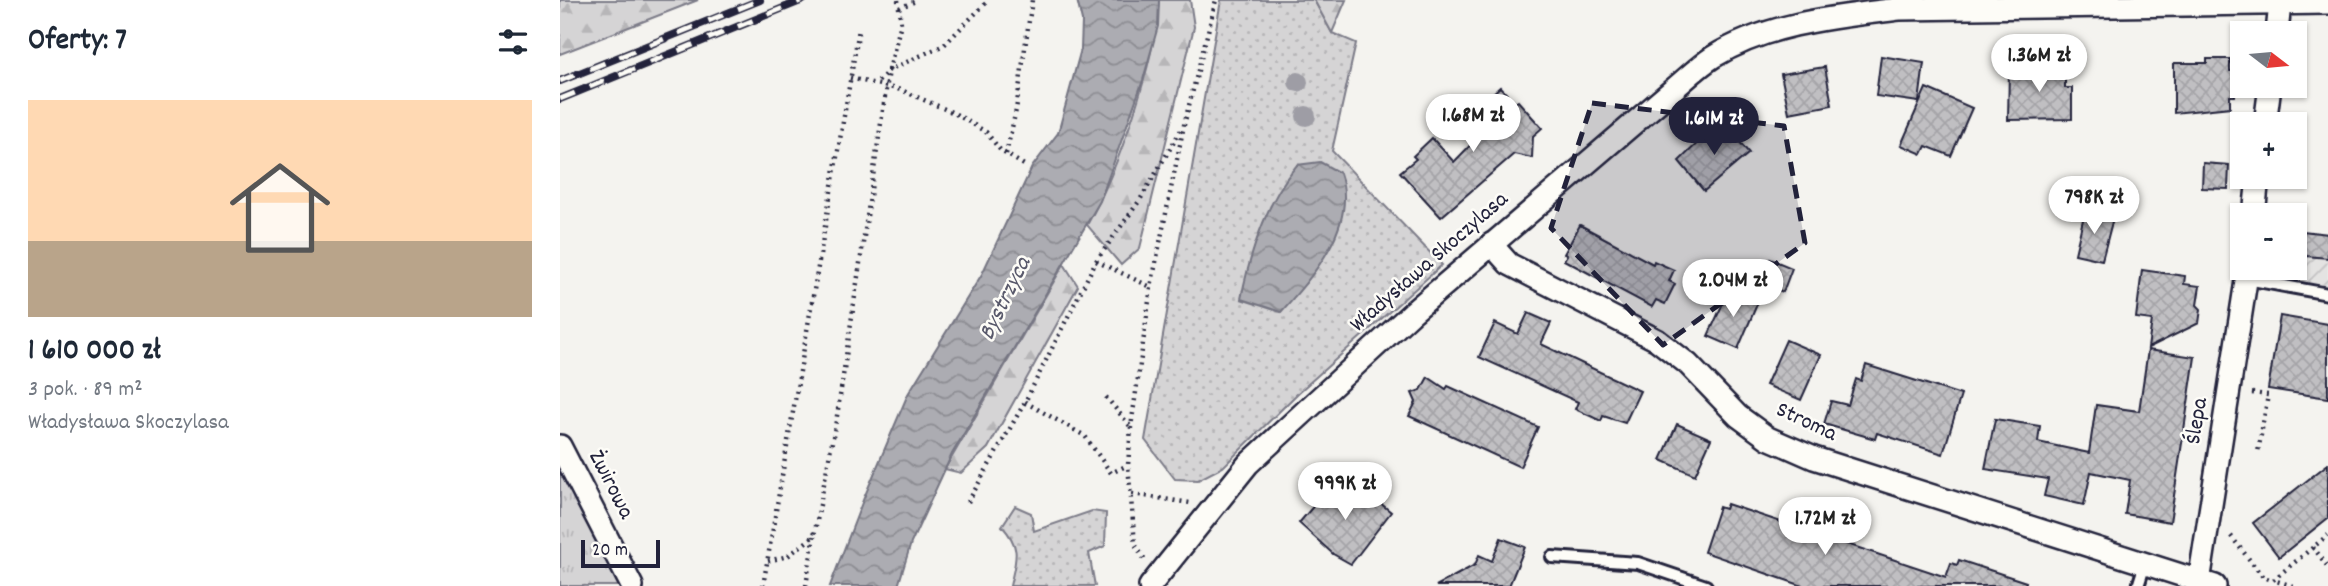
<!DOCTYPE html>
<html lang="pl">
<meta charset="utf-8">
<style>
body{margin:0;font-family:Dekko,sans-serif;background:#f6f6f7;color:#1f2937;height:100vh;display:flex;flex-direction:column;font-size:26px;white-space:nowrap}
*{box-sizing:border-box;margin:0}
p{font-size:23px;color:#747a83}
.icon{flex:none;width:38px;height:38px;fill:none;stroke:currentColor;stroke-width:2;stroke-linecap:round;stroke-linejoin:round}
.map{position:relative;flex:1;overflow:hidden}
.sheet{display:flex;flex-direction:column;background:#fff;width:560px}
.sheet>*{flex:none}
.needle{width:46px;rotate:106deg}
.controls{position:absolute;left:1670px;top:21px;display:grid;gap:14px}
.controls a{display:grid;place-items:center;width:77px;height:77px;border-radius:0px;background:#fff;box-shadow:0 2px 5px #0004;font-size:35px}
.scale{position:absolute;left:21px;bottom:18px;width:79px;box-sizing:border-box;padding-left:7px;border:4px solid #22223b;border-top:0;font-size:19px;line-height:24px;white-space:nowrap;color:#22223b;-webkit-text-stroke:5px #fdfcf7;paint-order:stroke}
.price{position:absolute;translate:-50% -60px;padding:0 16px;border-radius:24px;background:#fff;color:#222;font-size:23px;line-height:46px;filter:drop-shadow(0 2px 4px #0008)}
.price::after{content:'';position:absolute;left:50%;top:42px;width:21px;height:16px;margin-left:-10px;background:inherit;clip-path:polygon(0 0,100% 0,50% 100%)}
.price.active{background:#22223b;color:#fff}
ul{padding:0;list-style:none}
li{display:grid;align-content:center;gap:14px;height:371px;padding:0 28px}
li span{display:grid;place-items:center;height:217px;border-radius:0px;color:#555}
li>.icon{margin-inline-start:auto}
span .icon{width:126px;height:126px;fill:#fffc;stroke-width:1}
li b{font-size:30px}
h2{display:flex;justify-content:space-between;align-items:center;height:84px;padding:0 28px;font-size:30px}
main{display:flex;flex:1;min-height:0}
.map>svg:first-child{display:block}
.industrial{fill:url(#industrial-furrows)}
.grass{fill:url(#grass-dots);stroke:#7c7b88;stroke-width:2}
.forest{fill:url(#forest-firs);stroke:#7c7b88;stroke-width:2}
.park{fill:url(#park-tufts);stroke:#7c7b88;stroke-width:2}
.water{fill:url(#water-waves);stroke:#757582;stroke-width:2}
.building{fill:url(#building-cross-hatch);stroke:#22223b;stroke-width:2}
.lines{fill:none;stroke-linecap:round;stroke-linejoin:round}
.service-casing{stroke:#22223b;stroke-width:16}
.minor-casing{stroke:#22223b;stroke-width:26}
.path{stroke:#22223b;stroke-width:4.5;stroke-dasharray:2 5;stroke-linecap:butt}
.service{stroke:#fdfcf7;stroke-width:10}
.minor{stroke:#fdfcf7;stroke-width:21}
.rail-casing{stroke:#22223b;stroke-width:8}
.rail{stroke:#fdfcf7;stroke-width:5;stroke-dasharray:16;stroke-linecap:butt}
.tree{fill:#9e9da5}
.marked{fill:#22223b;fill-opacity:0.2;stroke:#22223b;stroke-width:5;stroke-dasharray:14 9;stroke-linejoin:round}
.labels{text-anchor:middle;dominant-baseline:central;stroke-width:5;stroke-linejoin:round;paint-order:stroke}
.street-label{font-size:23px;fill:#22223b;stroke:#fdfcf7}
.water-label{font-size:24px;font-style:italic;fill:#59596b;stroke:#fdfcf7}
</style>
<main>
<section class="sheet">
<h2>Oferty: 7<svg class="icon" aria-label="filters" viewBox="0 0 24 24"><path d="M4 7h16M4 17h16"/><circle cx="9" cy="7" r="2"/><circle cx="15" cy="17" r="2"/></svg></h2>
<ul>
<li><span style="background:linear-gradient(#ffd9b3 65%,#b9a48a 0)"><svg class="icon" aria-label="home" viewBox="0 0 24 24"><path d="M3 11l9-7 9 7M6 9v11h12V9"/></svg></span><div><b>1 610 000 zł</b><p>3 pok. · 89 m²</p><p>Władysława Skoczylasa</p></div></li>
</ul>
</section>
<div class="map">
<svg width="1768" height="586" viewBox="0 0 1768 586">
<defs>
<pattern id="industrial-furrows" width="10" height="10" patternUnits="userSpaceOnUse" patternTransform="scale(1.75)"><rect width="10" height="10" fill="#e4e3e2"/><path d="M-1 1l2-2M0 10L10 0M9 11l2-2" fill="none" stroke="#c3c2c3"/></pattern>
<pattern id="grass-dots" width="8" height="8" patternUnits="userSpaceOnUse" patternTransform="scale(1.75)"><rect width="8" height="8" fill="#d5d4d5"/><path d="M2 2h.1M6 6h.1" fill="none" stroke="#b7b6b8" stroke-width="1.8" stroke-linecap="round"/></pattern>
<pattern id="forest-firs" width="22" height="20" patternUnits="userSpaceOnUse" patternTransform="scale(1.75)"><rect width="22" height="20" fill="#d5d4d5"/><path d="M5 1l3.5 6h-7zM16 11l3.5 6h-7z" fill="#b7b6b8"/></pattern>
<pattern id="park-tufts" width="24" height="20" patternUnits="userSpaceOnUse" patternTransform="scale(1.75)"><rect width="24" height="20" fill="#d5d4d5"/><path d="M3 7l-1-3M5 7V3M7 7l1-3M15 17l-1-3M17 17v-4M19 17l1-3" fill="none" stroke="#b7b6b8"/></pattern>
<pattern id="water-waves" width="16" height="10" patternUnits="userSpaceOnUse" patternTransform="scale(1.75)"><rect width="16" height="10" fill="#acacb2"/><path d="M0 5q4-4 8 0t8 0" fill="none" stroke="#8c8c92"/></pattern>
<pattern id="building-cross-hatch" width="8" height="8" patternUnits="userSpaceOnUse" patternTransform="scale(1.75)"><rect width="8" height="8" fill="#c0bfc2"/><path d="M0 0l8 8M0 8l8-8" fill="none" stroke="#a5a4a8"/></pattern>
</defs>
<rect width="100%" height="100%" fill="#f4f3ef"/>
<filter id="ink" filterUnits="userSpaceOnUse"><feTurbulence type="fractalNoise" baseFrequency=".0143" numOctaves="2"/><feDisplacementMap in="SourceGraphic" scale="14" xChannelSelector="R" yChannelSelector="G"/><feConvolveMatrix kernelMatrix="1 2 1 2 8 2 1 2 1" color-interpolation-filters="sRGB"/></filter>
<g filter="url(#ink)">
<!-- industrial -->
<polygon class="industrial" points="1734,255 1768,258 1768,286 1723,278 1724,268 1734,268"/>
<!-- grass -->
<g class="grass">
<polygon points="661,0 754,0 772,33 796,43 772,151 882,265 739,392 663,467 638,480 615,479 585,440"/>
<path d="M455,506l16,7 3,18 58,-20 14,2 -1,33 -16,7 6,33h-85c6,-27 12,-38 -8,-60z"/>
</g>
<!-- forest -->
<g class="forest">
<polygon points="0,0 138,0 0,54"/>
<path d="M599,0h31l4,27 -54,221 -19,17 -34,-40c31,-55 68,-162 72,-225z"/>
<polygon points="754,0 786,0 772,33"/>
<polygon points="504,264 518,286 428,448 401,473 385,469"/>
</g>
<!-- park -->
<polygon class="park" points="0,471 59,586 0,586"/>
<!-- water -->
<g class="water">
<polygon points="517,0 599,0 598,26 583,80 540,201 392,454 351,543 338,586 270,586 303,500 348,394 422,274 472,167 498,133 521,49 522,21"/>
<path d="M760,162l20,11c18,52 -27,103 -59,139l-40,-13c9,-45 26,-99 56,-134z"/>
</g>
<!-- building -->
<g class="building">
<polygon points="1477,55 1489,68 1505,68 1505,88 1512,88 1512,119 1448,120 1449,70 1467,70"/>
<polygon points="1321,56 1364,63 1359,102 1316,96"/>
<polygon points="1647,59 1670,59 1670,71 1676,71 1675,96 1670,96 1670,107 1614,113 1614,63 1647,63"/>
<polygon points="1265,67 1272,105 1229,113 1221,74"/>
<polygon points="940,87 955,103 958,101 982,128 973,136 972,158 954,154 881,217 840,172 856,159 853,156 872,138 894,162 929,126 914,110"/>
<polygon points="1366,88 1412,108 1391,156 1366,146 1362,154 1341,145"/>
<polygon points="1165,124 1189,153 1144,191 1119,161 1151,130 1154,134"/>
<polygon points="1643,163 1669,165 1668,189 1642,188"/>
<polygon points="1525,211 1553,218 1542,260 1515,254"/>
<polygon points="1020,225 1093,264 1094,261 1114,270 1109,281 1115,284 1105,304 1096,300 1092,307 1004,260 1007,255 1004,254"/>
<polygon points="1734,230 1768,234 1768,258 1734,255"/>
<polygon points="1210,259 1232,268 1223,292 1200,283"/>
<polygon points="1582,270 1625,276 1624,284 1640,286 1637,305 1641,309 1639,323 1588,348 1592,320 1576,318"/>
<polygon points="1169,290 1198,302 1178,349 1148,336"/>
<polygon points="968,313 991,323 981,344 1080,391 1065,423 1043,416 1041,421 1015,409 1018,402 919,357 935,323 958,334"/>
<polygon points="1720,316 1768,324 1768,398 1708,389"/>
<polygon points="1226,340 1261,355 1241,400 1206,385"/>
<polygon points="1588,350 1635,357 1610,522 1565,514 1570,480 1531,472 1524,505 1484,496 1488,479 1425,469 1435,419 1480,426 1478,442 1529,453 1536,405 1579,411"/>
<polygon points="1306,365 1401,395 1383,454 1317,433 1315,439 1264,424 1271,401 1288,405 1296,379 1301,381"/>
<polygon points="868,377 886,389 888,386 978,427 960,467 849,416 856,402 852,393 861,390"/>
<polygon points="1117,424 1151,439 1135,475 1101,460"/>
<polygon points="1768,464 1768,518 1719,557 1693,523"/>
<polygon points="773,483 795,500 803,489 831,512 791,564 773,554 739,523"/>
<polygon points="1167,504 1386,577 1391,563 1397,565 1399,560 1466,582 1465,586 1243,586 1144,552 1159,507 1165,509"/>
<polygon points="941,538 965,547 949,586 876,586 915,565 919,555 932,561"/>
</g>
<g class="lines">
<defs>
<g id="service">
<polyline points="1687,279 1768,294"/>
<polyline points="992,557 1078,563 1146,586"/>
<polyline points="1578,586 1585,564"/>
</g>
<g id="minor">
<polyline points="1717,33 1720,3"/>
<polyline points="1705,124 1710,86"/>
<polyline points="1694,215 1698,177"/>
<polyline points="931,244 949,264 1097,340 1128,364 1178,416 1208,438 1254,458 1655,586"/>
<polyline points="0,446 72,586"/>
<polyline points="1639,582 1688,268"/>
<path d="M590,586l98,-122 166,-153 261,-223c12,-10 24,-22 38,-31 55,-34 122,-40 186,-48l429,-6"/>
</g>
</defs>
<!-- service casing -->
<use href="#service" class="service-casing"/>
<!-- minor casing -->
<use href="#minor" class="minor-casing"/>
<!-- path -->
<g class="path">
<polyline points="338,0 341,23 329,70 384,45 429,0"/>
<polyline points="339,8 358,0"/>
<polyline points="290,78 341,90 394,113 426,132 441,151 464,165"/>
<polyline points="446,154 456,110 472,0"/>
<polyline points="1673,252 1676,230"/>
<polyline points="536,261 591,287"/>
<polyline points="1692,393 1708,395 1698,452"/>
<polyline points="546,397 570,426"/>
<polyline points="465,402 525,436 551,473 568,465"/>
<polyline points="572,494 630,503"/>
<polyline points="408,502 465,402 536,261 580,200 621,130"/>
<polyline points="1671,536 1703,577 1713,580"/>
<polyline points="1753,547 1768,567"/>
<polyline points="584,559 575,544 568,465 571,427 591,287 624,125 656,0"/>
<polyline points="208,561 228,556 254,536 277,416 329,70 318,82"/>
<polyline points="203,586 299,29"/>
<polyline points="246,586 254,536"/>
<polyline points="1733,586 1713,580 1768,535"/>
</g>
<!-- service -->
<use href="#service" class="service"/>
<!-- minor -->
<use href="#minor" class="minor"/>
<defs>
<g id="rail">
<polyline points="0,81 200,0"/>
<polyline points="0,99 243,0"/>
</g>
</defs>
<!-- rail casing -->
<use href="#rail" class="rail-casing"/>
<!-- rail -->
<use href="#rail" class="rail"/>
</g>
<!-- trees -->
<g class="tree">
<circle cx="738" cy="82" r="10"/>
<circle cx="746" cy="116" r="10"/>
</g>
</g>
<!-- marked area -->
<path class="marked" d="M1032,103l192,23 21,117 -142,102 -112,-117z"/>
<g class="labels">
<!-- street labels -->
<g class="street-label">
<text transform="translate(870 263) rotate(-41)">Władysława Skoczylasa</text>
<text transform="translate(1638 421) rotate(-81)">Ślepa</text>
<text transform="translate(1246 423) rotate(25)">Stroma</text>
<text transform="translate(50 485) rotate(63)">Żwirowa</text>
</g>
<!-- water labels -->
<g class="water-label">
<text transform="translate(446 299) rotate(-64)">Bystrzyca</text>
</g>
</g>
</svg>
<div class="controls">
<a><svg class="needle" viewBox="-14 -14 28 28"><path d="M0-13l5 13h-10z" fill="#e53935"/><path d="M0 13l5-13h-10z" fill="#747a83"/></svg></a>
<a>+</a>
<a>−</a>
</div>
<div class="scale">20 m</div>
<b class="price" style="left:1479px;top:94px">1.36M zł</b>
<b class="price" style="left:913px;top:154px">1.68M zł</b>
<b class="price active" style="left:1154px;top:157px">1.61M zł</b>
<b class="price" style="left:1534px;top:236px">798K zł</b>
<b class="price" style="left:1173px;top:319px">2.04M zł</b>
<b class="price" style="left:785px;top:522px">999K zł</b>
<b class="price" style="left:1265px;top:557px">1.72M zł</b>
</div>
</main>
